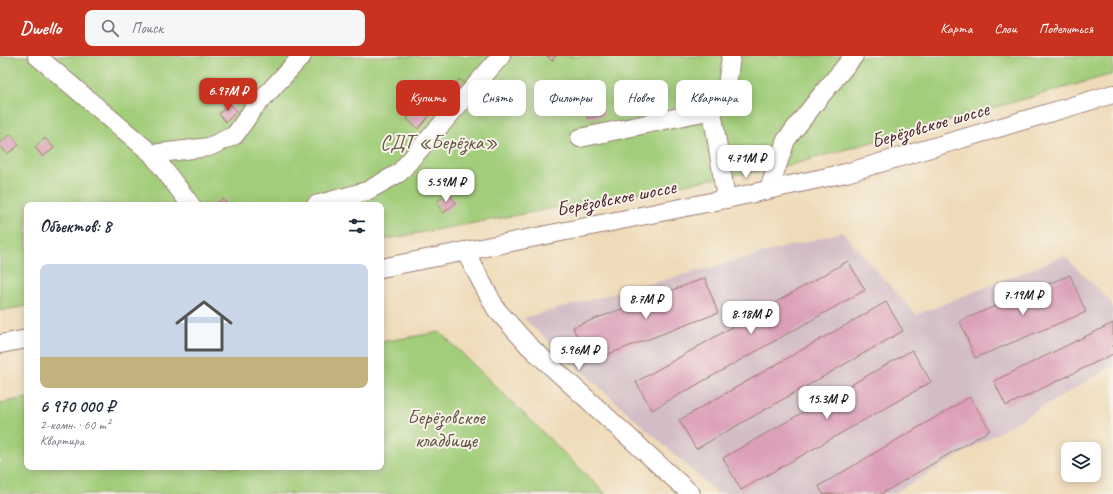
<!DOCTYPE html>
<html lang="ru">
<meta charset="utf-8">
<style>
body{margin:0;font-family:Caveat,sans-serif;background:#f6f6f7;color:#1f2937;height:100vh;display:flex;flex-direction:column;font-size:15px;white-space:nowrap}
*{box-sizing:border-box;margin:0}
p{font-size:13px;color:#747a83}
.icon{flex:none;width:22px;height:22px;fill:none;stroke:currentColor;stroke-width:2;stroke-linecap:round;stroke-linejoin:round}
.map{position:relative;flex:1;overflow:hidden}
.panel{position:absolute;left:24px;top:146px;width:360px;height:268px;display:flex;flex-direction:column;background:#fff;border-radius:8px;box-shadow:0 2px 10px #0003}
.panel>*{flex:none}
.guide{position:absolute;left:396px;top:24px;width:380px;height:36px;display:flex;gap:8px}
.fabs{position:absolute;left:1061px;top:386px;display:grid;gap:8px}
.fabs a{display:grid;place-items:center;width:40px;height:40px;border-radius:8px;background:#fff;box-shadow:0 2px 10px #0003;font-size:20px}
.price{position:absolute;translate:-50% -34px;padding:0 9px;border-radius:8px;background:#fff;color:#222;font-size:13px;line-height:26px;filter:drop-shadow(0 1px 2px #0008)}
.price::after{content:'';position:absolute;left:50%;top:24px;width:12px;height:9px;margin-left:-6px;background:inherit;clip-path:polygon(0 0,100% 0,50% 100%)}
.price.on{background:#c8321e;color:#fff}
ul{padding:0;list-style:none}
li{display:grid;align-content:center;gap:8px;height:212px;padding:0 16px}
li span{display:grid;place-items:center;height:124px;border-radius:8px;color:#555}
li>.icon{margin-inline-start:auto}
span .icon{width:72px;height:72px;fill:#fffc;stroke-width:1}
li b{font-size:17px}
h2{display:flex;justify-content:space-between;align-items:center;height:48px;padding:0 16px;font-size:17px}
.tag{padding:0 14px;border-radius:8px;background:#fff;box-shadow:0 2px 10px #0003;font-size:14px;line-height:36px}
.tag.on{background:#c8321e;color:#fff}
header{display:flex;align-items:center;gap:24px;box-sizing:border-box;height:56px;padding:0 20px;background:#c8321e;color:#fff}
header strong{font-size:19px}
nav{display:flex;gap:22px;margin-inline-start:auto;font-size:14px}
.search{width:280px;height:36px;background:#f6f6f7;display:flex;align-items:center;gap:10px;box-sizing:border-box;padding:0 14px;border-radius:8px;color:#747a83;font-size:15px}
.map>svg:first-child{display:block}
.industrial{fill:#d2bdc6}
.green{fill:#a2cd7a;stroke:#767652}
.building{fill:#dc9fb9}
.lines{fill:none;stroke-linecap:round;stroke-linejoin:round}
.minor-casing{stroke:#9c7d72;stroke-width:20}
.minor{stroke:#fff;stroke-width:18}
.labels{text-anchor:middle;dominant-baseline:central;stroke-width:4;stroke-linejoin:round;paint-order:stroke}
.street-label{font-size:20px;fill:#4a1f2b;stroke:#f7f3e8}
.park-label{font-size:20px;fill:#645343;stroke:#f7f3e8}
</style>
<header>
<strong>Dwello</strong>
<div class="search"><svg class="icon" aria-label="search" viewBox="0 0 24 24"><circle cx="10" cy="10" r="6"/><path d="M15 15l6 6"/></svg>Поиск</div>
<nav><a>Карта</a><a>Слои</a><a>Поделиться</a></nav>
</header>
<div class="map">
<svg width="1113" height="438" viewBox="0 0 1113 438">
<rect width="100%" height="100%" fill="#f7f3e8"/>
<filter id="ink" filterUnits="userSpaceOnUse"><feTurbulence type="fractalNoise" baseFrequency=".025" numOctaves="2"/><feDisplacementMap in="SourceGraphic" scale="8" xChannelSelector="R" yChannelSelector="G"/><feConvolveMatrix kernelMatrix="1 2 1 2 8 2 1 2 1" color-interpolation-filters="sRGB"/></filter>
<filter id="wash" filterUnits="userSpaceOnUse"><feTurbulence type="fractalNoise" baseFrequency=".012" numOctaves="4" result="noise"/><feDisplacementMap in="SourceGraphic" scale="16" xChannelSelector="R" yChannelSelector="G"/><feGaussianBlur stdDeviation="0.9" result="paint"/><feColorMatrix in="noise" values="0 0 0 0 0 0 0 0 0 0 0 0 0 0 0 0 0 1.4 0 .05"/><feComposite in="paint" operator="in"/></filter>
<g filter="url(#wash)">
<rect width="100%" height="100%" fill="#efdbb9"/>
<!-- industrial -->
<polygon class="industrial" points="842,176 916,259 1064,200 1109,244 1113,251 1113,310 893,438 718,438 523,262"/>
<!-- green -->
<g class="green">
<polygon points="0,0 1113,0 1113,18 794,108 381,184 381,149 27,149 27,250 0,255"/>
<polygon points="440,276 606,438 0,438 0,347 27,342 27,411 381,411 381,286"/>
</g>
<g id="blocks">
<!-- building -->
<g class="building">
<polygon points="547,0 556,0 552,5"/>
<polygon points="459,23 468,31 460,41 451,34"/>
<polygon points="602,43 604,60 587,62 585,45"/>
<polygon points="229,47 237,55 226,66 219,58"/>
<polygon points="420,48 431,58 418,73 407,63"/>
<polygon points="11,78 19,89 7,98 0,89 0,87"/>
<polygon points="45,82 54,92 43,101 35,91"/>
<polygon points="449,137 456,147 443,157 436,146"/>
<polygon points="223,143 227,149 213,149"/>
<polygon points="848,205 865,234 652,354 636,326"/>
<polygon points="1070,219 1086,256 975,302 960,265"/>
<polygon points="705,222 718,257 587,306 573,271"/>
<polygon points="886,246 903,275 696,393 679,364"/>
<polygon points="1113,267 1113,298 1006,350 994,325"/>
<polygon points="912,294 931,326 741,434 723,402"/>
<polygon points="970,341 990,374 881,438 823,438 819,430"/>
</g>
</g>
</g>
<g filter="url(#ink)">
<use href="#blocks" fill-opacity="0" stroke="#9c7d72" stroke-width="1"/>
<g class="lines">
<defs>
<g id="minor">
<polyline points="37,0 152,98 191,149"/>
<polyline points="712,54 726,143"/>
<polyline points="580,82 712,54 720,46 727,29 731,0"/>
<polyline points="152,98 209,91 235,79 253,53 302,0"/>
<polyline points="769,133 786,84 823,37 854,0"/>
<polyline points="316,149 367,135 399,117 501,0"/>
<polyline points="465,195 496,253 529,290 691,438"/>
<polyline points="381,212 726,143 846,117 1113,38"/>
<polyline points="0,288 27,283"/>
</g>
</defs>
<!-- minor casing -->
<use href="#minor" class="minor-casing"/>
<!-- minor -->
<use href="#minor" class="minor"/>
</g>
</g>
<g class="labels">
<!-- street labels -->
<g class="street-label">
<text transform="translate(930 69) rotate(-16)">Берёзовское шоссе</text>
<text transform="translate(616 142) rotate(-11)">Берёзовское шоссе</text>
</g>
<!-- park labels -->
<g class="park-label">
<text x="439" y="86">СДТ «Берёзка»</text>
<text x="446" y="361">Берёзовское<tspan x="446" dy="23">кладбище</tspan></text>
</g>
</g>
</svg>
<div class="fabs">
<a><svg class="icon" aria-label="layers" viewBox="0 0 24 24"><path d="M12 4l9 5-9 5-9-5zM3 14l9 5 9-5"/></svg></a>
</div>
<b class="price on" style="left:228px;top:56px">6.97M ₽</b>
<b class="price" style="left:746px;top:123px">4.71M ₽</b>
<b class="price" style="left:446px;top:147px">5.59M ₽</b>
<b class="price" style="left:1023px;top:260px">7.19M ₽</b>
<b class="price" style="left:646px;top:264px">8.7M ₽</b>
<b class="price" style="left:751px;top:279px">8.18M ₽</b>
<b class="price" style="left:579px;top:315px">5.96M ₽</b>
<b class="price" style="left:827px;top:364px">15.3M ₽</b>
<div class="guide">
<a class="tag on">Купить</a>
<a class="tag">Снять</a>
<a class="tag">Фильтры</a>
<a class="tag">Новое</a>
<a class="tag">Квартира</a>
</div>
<section class="panel">
<h2>Объектов: 8<svg class="icon" aria-label="filters" viewBox="0 0 24 24"><path d="M4 7h16M4 17h16"/><circle cx="9" cy="7" r="2"/><circle cx="15" cy="17" r="2"/></svg></h2>
<ul>
<li><span style="background:linear-gradient(#c9d6e8 75%,#c2b280 0)"><svg class="icon" aria-label="home" viewBox="0 0 24 24"><path d="M3 11l9-7 9 7M6 9v11h12V9"/></svg></span><div><b>6 970 000 ₽</b><p>2-комн. · 60 m²</p><p>Квартира</p></div></li>
</ul>
</section>
</div>
